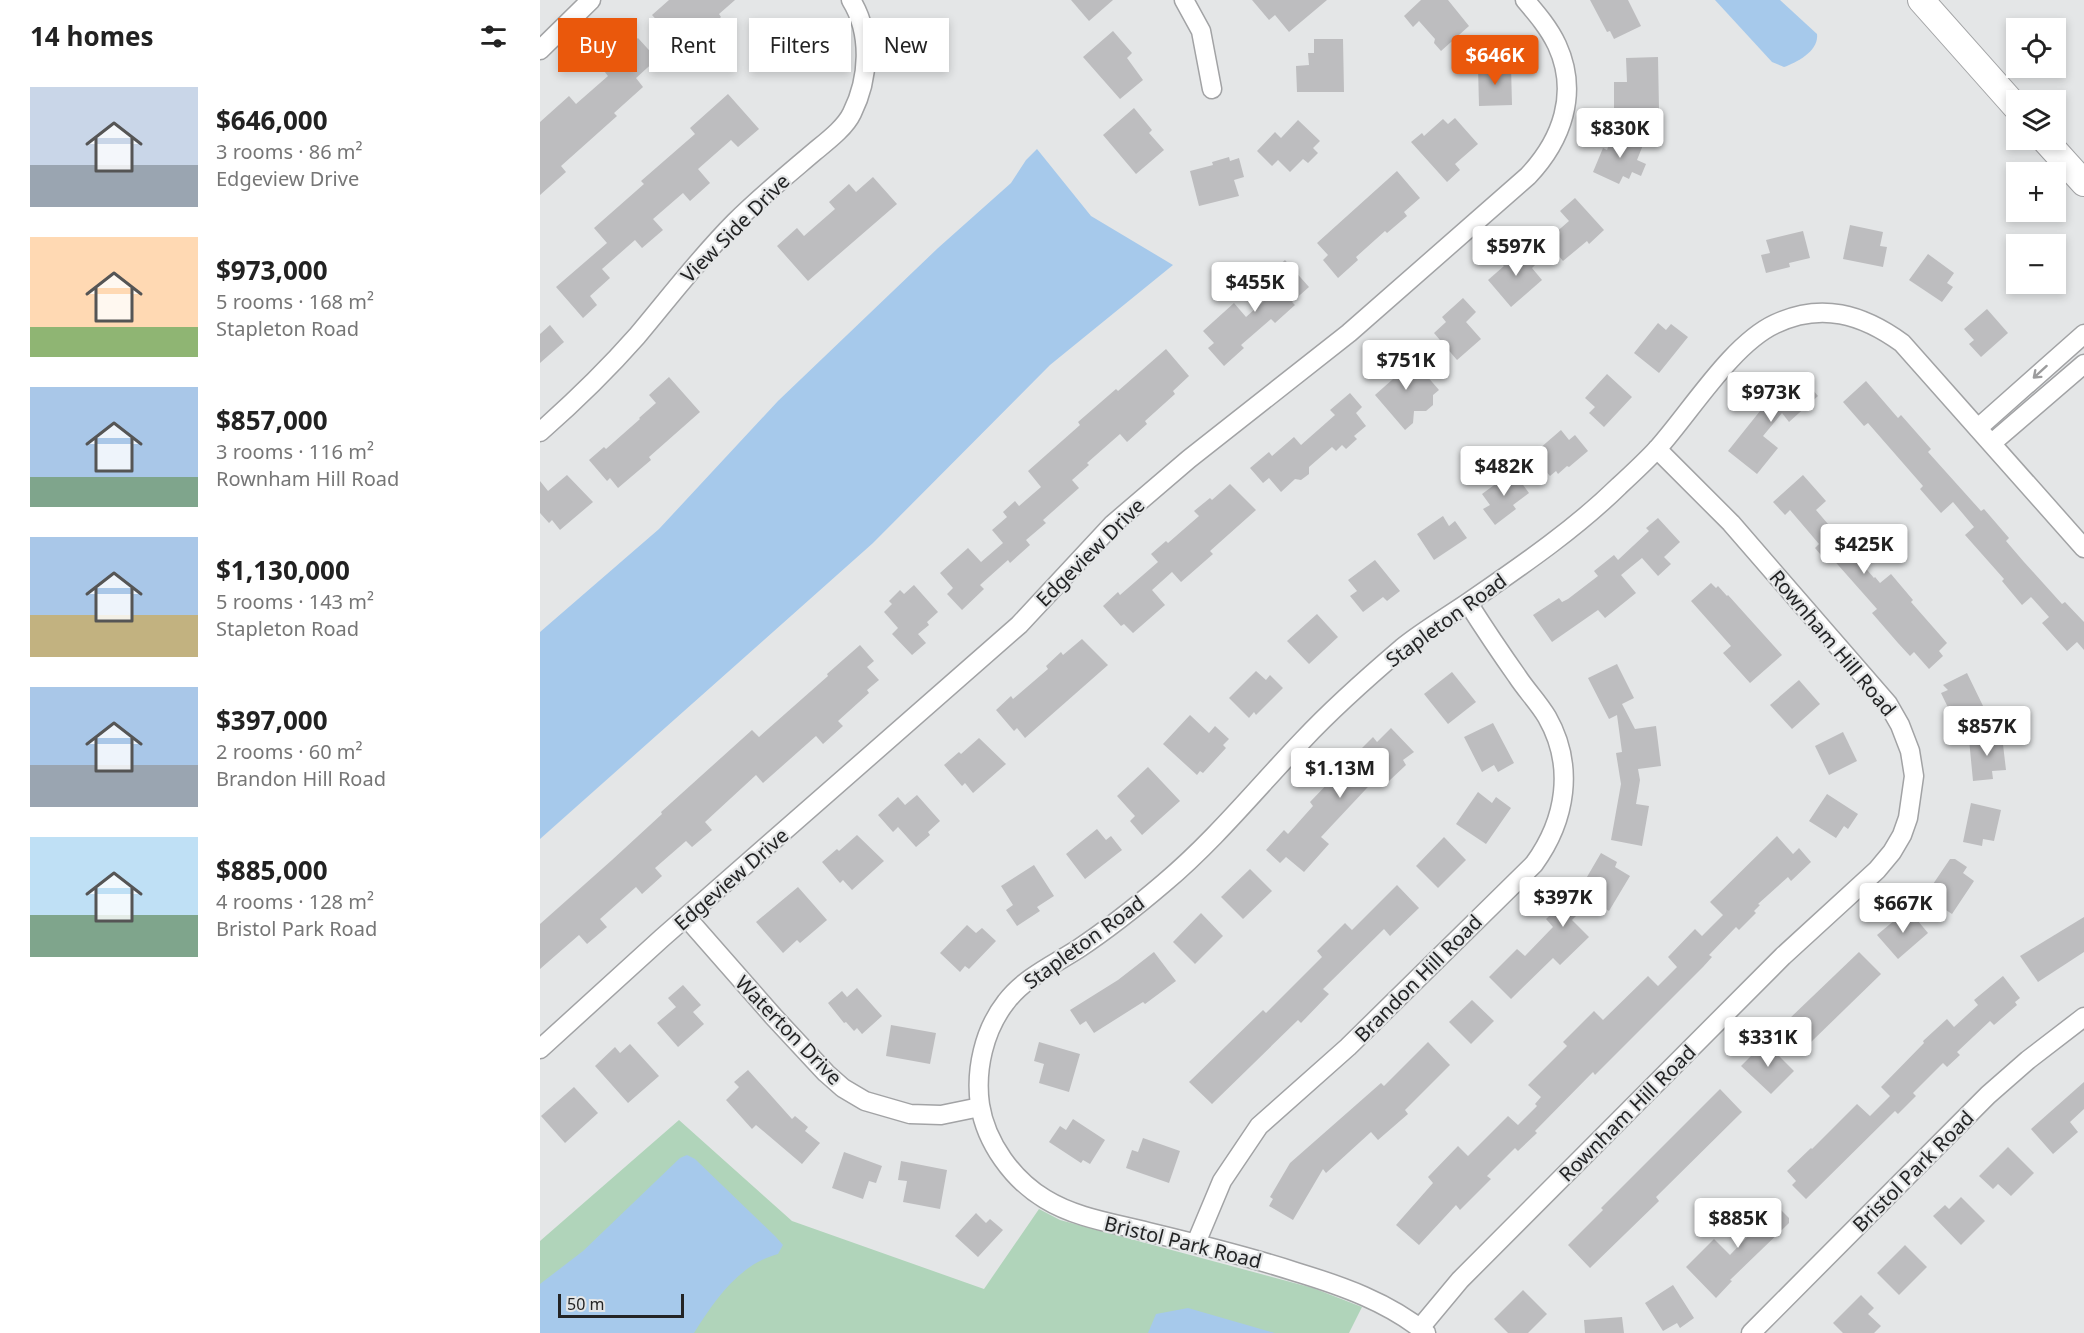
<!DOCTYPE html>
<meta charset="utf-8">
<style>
body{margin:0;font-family:"Noto Sans",sans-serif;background:#f2f2f2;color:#222;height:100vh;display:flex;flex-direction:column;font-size:22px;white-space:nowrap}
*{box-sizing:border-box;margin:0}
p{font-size:20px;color:#767676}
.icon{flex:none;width:33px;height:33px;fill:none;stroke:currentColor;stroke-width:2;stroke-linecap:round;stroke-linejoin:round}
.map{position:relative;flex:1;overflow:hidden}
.side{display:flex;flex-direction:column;background:#fff;width:540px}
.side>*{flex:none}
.top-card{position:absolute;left:18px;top:18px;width:570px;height:54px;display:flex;gap:12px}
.fabs{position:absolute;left:1466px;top:18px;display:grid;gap:12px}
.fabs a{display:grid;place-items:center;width:60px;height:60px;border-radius:0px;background:#fff;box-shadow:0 3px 9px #0003;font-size:30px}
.scale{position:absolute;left:18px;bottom:15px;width:126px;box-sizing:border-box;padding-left:6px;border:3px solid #232425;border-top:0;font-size:16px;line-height:21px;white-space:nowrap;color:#232425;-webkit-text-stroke:4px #e4e6e7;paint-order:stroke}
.price{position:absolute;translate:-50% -51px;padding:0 14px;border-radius:6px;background:#fff;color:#222;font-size:20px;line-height:39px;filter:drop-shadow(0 2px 3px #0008)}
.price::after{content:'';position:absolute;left:50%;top:36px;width:18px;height:14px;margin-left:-9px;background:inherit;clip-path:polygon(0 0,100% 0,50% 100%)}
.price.active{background:#ea580c;color:#fff}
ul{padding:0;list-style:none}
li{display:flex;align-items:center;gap:18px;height:150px;padding:0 30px}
li span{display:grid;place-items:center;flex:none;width:168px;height:120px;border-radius:0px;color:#555}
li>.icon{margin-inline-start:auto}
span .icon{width:72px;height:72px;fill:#fffc;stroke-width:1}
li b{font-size:26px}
h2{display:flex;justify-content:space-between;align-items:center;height:72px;padding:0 30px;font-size:26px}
.chip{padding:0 21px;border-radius:0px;background:#fff;box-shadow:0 3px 9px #0003;font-size:21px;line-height:54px}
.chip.active{background:#ea580c;color:#fff}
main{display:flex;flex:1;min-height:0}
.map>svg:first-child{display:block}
.green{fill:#b0d4ba}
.water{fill:#a6c9eb}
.building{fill:#bdbdbf}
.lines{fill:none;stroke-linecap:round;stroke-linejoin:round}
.street-casing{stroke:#a2a3a5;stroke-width:21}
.secondary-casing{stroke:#a2a3a5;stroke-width:28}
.street{stroke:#fff;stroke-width:18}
.secondary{stroke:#fff;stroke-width:26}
.oneway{stroke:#9c9c9d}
.labels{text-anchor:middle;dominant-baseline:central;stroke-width:4.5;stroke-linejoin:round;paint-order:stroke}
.street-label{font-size:20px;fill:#232425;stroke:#e4e6e7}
</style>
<main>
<section class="side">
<h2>14 homes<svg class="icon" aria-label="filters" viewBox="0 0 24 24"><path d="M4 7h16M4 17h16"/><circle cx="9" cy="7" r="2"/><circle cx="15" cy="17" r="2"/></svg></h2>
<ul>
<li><span style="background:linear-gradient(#c9d6e8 65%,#9aa5b1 0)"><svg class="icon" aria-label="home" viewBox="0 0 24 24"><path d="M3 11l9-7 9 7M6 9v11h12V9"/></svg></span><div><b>$646,000</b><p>3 rooms · 86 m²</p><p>Edgeview Drive</p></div></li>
<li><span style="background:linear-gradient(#ffd9b3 75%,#8fb573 0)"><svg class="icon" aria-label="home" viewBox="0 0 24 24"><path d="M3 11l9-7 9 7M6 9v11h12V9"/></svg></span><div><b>$973,000</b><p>5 rooms · 168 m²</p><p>Stapleton Road</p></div></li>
<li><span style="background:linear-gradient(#a9c7e8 75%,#7fa58c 0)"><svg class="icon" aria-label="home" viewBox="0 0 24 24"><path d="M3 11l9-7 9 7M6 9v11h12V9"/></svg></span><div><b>$857,000</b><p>3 rooms · 116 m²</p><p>Rownham Hill Road</p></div></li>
<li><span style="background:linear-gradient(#a9c7e8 65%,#c2b280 0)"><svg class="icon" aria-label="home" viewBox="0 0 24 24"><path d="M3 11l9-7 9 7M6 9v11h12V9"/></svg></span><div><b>$1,130,000</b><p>5 rooms · 143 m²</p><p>Stapleton Road</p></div></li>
<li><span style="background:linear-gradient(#a9c7e8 65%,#9aa5b1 0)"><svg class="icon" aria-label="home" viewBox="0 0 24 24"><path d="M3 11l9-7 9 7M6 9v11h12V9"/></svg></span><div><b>$397,000</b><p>2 rooms · 60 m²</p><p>Brandon Hill Road</p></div></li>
<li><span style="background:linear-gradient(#bfe0f5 65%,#7fa58c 0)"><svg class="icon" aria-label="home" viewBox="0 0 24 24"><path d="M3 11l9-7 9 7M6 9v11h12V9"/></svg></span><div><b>$885,000</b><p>4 rooms · 128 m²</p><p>Bristol Park Road</p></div></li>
</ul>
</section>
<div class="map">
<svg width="1544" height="1333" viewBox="0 0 1544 1333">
<rect width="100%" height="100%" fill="#e4e6e7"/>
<!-- green -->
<polygon class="green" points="139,1120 252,1221 444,1289 499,1209 520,1220 773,1288 822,1307 809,1333 0,1333 0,1241"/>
<!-- water -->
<g class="water">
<path d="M1175,0h65l37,34c2,17 -20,28 -33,33l-12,-5z"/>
<polygon points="497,149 551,216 633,265 510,365 333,543 0,839 0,632 119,529 238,401 398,248 471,183 486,160"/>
<path d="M147,1155l8,4 80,77 8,9 -5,9c-40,11 -63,46 -84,79h-154v-49l43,-33 97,-93z"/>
<polygon points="648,1308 735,1333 608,1333 616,1314"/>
</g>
<!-- building -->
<g class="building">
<polygon points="129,0 195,0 179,14 181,17 144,50 112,15"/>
<polygon points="531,0 573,0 549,21"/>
<polygon points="712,0 787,0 749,32 735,15 729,20"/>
<polygon points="881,0 908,0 929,26 901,51 894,43 895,39 879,21 873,27 864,16"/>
<polygon points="1050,0 1088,0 1101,26 1074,39 1070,31 1067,32"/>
<polygon points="573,31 592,53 587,58 603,80 580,99 543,57"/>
<polygon points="98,38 117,59 96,78 103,87 74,113 77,116 21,166 26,172 0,195 0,122 29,96 36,104 68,76 61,67 75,55 76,57"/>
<polygon points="774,39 803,39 804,92 757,92 756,66 769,65 768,53 774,53"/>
<polygon points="1118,57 1119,109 1074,109 1074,82 1087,82 1086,58"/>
<polygon points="971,66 972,105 939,106 938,67"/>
<polygon points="188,94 219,129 198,147 191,140 158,169 170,183 150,201 143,193 113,219 123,230 102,248 95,240 62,269 70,278 50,296 57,305 43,318 16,287 67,243 54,228 104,184 101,181 155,134 150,128"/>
<polygon points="594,108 612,130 609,133 624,150 596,174 563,135"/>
<polygon points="915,118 938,144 915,164 920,170 907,182 871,142 882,133 884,136 903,119 908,124"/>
<polygon points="758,120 780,141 773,148 778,153 768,163 763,159 750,172 738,160 732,166 717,151 735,132 741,138"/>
<polygon points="1074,132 1103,145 1097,160 1106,164 1101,176 1092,172 1089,179 1083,176 1079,184 1053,172 1063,148 1067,150"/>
<polygon points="689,157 690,161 699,158 704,177 694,180 699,196 659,206 650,171 673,165 672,162"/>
<polygon points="857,171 880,198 864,212 867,216 847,233 845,231 816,257 818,260 798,278 783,260 788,255 777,243"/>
<polygon points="333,177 357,204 268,281 237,246 257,228 264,236 295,209 289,202 309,184 316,192"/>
<polygon points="1035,198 1064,230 1049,244 1047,241 1023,261 1006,241 1029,221 1020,211"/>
<polygon points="1310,225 1343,232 1340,246 1347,247 1343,267 1303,259"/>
<polygon points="1263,231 1270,258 1249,263 1250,267 1226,273 1221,255 1230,253 1226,240"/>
<polygon points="981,245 997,263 992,268 1002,280 971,307 948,280 964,266 961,263"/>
<polygon points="1388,254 1414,273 1407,283 1413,287 1402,302 1369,280"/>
<polygon points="745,260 769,287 752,302 755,305 735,323 731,319 701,345 704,348 684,366 668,348 674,343 663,331 694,303 706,317 725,300 714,288"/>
<polygon points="923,298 936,312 926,322 941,339 917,360 894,333 906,322 902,317"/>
<polygon points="1447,309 1468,333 1441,357 1429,344 1434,340 1424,329"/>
<polygon points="1118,323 1126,330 1131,324 1148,337 1119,373 1094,353"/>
<polygon points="10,325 24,342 0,363 0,334"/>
<polygon points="626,349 649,376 633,391 635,394 605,421 607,424 587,442 580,434 547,463 549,465 532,480 539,488 503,520 506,523 486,540 490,545 470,563 468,560 440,585 444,589 422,610 407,594 413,588 400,573 428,548 441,562 463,543 452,530 467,517 463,512 475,501 479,506 501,487 488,471 540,425 538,422 576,389 578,391"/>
<polygon points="859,353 875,371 879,367 899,390 893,395 893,405 886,411 874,411 873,423 865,430 835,395 853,379 843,367"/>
<polygon points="1067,374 1092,397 1064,427 1049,413 1055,407 1045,398"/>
<polygon points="1260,375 1278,396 1249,422 1242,413 1223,436 1238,448 1217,474 1188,451 1224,406 1221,402 1239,387 1242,390"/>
<polygon points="129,377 160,412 109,457 111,460 78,488 70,478 67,481 49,460 64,447 66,449 100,419 99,418 116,403 109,395"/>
<polygon points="1326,381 1358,418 1361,415 1391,449 1388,452 1441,511 1444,509 1469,538 1466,541 1484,562 1522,604 1525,602 1544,622 1544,650 1537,642 1527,651 1502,623 1509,617 1491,597 1482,605 1462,581 1464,579 1425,535 1434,527 1413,502 1401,513 1380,489 1383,486 1328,423 1324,426 1303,402"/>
<polygon points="810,393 822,407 816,413 826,426 814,436 817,439 806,449 802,445 796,451 792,447 769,467 769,474 761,480 755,479 741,492 729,478 723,483 710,468 729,452 732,456 754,437 761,445 795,415 790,410"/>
<polygon points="1021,430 1029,440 1035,435 1048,451 1029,467 1027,466 1018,474 1016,471 1010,476 992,455"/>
<polygon points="973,471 989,493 973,505 976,509 955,525 943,509 950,505 942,494"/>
<polygon points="27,475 53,502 20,530 12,520 9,523 0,513 0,481 8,491"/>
<polygon points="1263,475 1286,501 1276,510 1294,531 1303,524 1324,548 1315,556 1334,578 1335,577 1340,583 1351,574 1373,600 1371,602 1407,643 1399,651 1403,656 1389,669 1374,652 1370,656 1358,643 1332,613 1337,609 1291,557 1286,561 1275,548 1279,544 1250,510 1245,515 1233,502"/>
<polygon points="690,484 716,510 670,551 673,554 641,582 632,572 612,590 625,605 593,633 584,624 581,626 563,606 578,592 580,595 618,562 611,554 626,541 628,543 659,516 654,511 670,498 672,500"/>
<polygon points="903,516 909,526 915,521 927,538 894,560 877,534"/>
<polygon points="1118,518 1140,542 1124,557 1131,564 1118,576 1102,558 1081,575 1096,593 1065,618 1058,610 1012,642 993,615 1019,598 1022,602 1028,599 1058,576 1054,571 1074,555 1078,560 1109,531 1106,528"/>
<polygon points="835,560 860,591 847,601 843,597 823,612 810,596 817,591 808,580"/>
<polygon points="1171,583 1176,588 1178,586 1187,596 1188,595 1242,655 1210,683 1183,653 1191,646 1151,601"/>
<polygon points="374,585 398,612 387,622 389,625 378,634 386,643 372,655 352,634 358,628 344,612 352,604 349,601 360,590 364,594"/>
<polygon points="777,614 798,637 769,664 747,641"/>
<polygon points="542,639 568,665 485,738 477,728 474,731 456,710 471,696 473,699 508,669 506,666 521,652 523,655"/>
<polygon points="320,645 334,661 327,667 339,680 327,690 329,693 298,721 303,726 283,744 276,736 223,783 216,775 165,822 172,830 152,847 146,841 115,868 122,876 102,894 96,887 60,919 67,927 47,944 39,935 0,969 0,924 72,860 122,814 121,812 212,730 219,737 288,676 287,674"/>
<polygon points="1077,664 1094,698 1082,704 1095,729 1116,726 1121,766 1098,769 1100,780 1096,804 1109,806 1102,846 1071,840 1081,784 1076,753 1082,752 1077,715 1069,719 1048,678"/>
<polygon points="716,671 726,680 730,675 743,688 716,715 714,712 709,718 689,698"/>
<polygon points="912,672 936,702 908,724 884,694"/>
<polygon points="1427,673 1444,708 1415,722 1401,693 1408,690 1403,685"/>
<polygon points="1259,680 1280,704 1252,729 1230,705"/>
<polygon points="650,715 669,733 675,726 689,739 683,745 686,748 663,773 660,771 657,775 623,744"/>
<polygon points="953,723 974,763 958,772 954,765 942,772 924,737"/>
<polygon points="851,728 874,752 863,760 866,765 849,781 841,773 781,837 789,844 764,872 746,857 740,863 726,850 744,830 748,834 773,806 770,802 816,754 833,737 837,742"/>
<polygon points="1303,732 1317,761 1289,775 1275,746"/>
<polygon points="1462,736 1466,770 1452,771 1453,779 1433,781 1429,739"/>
<polygon points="439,738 466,764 433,793 425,783 422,786 404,765 419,752 421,754"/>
<polygon points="608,767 640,801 602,835 590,821 595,816 577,796"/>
<polygon points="938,792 952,803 956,797 971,808 946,844 916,824"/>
<polygon points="1287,794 1318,814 1308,829 1304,826 1296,838 1269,821"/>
<polygon points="377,795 400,821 388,832 390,835 376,847 358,827 353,832 338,815 358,797 365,805"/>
<polygon points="1431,803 1461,810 1454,841 1443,839 1442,846 1423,842"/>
<polygon points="557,829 566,840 571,836 582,850 545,879 526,854"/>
<polygon points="317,835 344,861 312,890 303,880 300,883 282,862 297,849 299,851"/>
<polygon points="1237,836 1253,854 1259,848 1271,862 1251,881 1248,877 1218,904 1220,905 1214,911 1216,913 1199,930 1196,927 1169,955 1172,957 1163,967 1055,1075 1053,1072 995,1131 997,1133 978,1151 975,1148 947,1176 951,1179 920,1210 916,1205 879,1245 856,1225 893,1183 888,1177 918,1146 928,1156 968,1116 978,1125 997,1106 995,1104 1001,1097 988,1085 1027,1046 1023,1042 1054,1011 1063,1020 1108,976 1118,986 1137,967 1128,957 1155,929 1162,936 1183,915 1170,902"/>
<polygon points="904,837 926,860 898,888 876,866"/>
<polygon points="1061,853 1077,862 1075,867 1090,876 1069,911 1051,901 1032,920 1049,937 1020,965 1013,958 971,999 949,977 977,949 985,956 1013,927 1006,919 1025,901 1030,906"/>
<polygon points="1410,859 1415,859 1427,867 1423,873 1434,881 1412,914 1385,896"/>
<polygon points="494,865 514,896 497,907 500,911 477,926 466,910 473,905 461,886"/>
<polygon points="710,869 732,891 703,919 681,897"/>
<polygon points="857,885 879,908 850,936 844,929 783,989 789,994 761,1023 758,1020 672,1104 649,1082 723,1010 726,1013 782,957 777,951 805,923 812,930"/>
<polygon points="258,887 287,920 260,943 257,940 243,953 216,922"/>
<polygon points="1368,909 1388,933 1358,959 1337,935"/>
<polygon points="661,913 683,936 655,964 633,942"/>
<polygon points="1544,917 1544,952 1498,982 1480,956"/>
<polygon points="427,925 436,933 442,928 456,941 429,969 425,966 420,972 400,953"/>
<polygon points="614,952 636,981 605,1004 603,1002 554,1033 546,1021 540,1025 530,1010 578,980"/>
<polygon points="1319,952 1341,974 1270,1043 1248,1020"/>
<polygon points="1463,976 1480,998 1475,1002 1477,1005 1454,1025 1450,1021 1417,1052 1420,1055 1407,1067 1403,1063 1373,1093 1376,1096 1358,1114 1355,1111 1266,1199 1252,1185 1256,1181 1247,1171 1271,1148 1272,1149 1317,1104 1330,1116 1350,1096 1341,1087 1384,1043 1383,1041 1407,1019 1414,1027 1438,1005 1434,1000"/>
<polygon points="143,985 161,1005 153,1012 164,1024 138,1047 117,1023 136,1007 128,998"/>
<polygon points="317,988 342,1016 322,1034 317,1028 314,1031 306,1022 304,1023 288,1003 302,991 307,997"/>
<polygon points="932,1000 954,1021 931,1044 909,1022"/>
<polygon points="351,1025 396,1033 390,1064 346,1056"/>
<polygon points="499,1042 540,1054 529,1092 499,1083 504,1064 494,1061"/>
<polygon points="888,1042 910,1065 865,1110 868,1114 838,1140 831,1132 786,1173 783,1169 753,1220 729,1206 733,1199 730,1197 750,1163 841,1083 844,1086"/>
<polygon points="1225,1042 1254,1071 1231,1094 1201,1066"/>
<polygon points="90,1044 119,1076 88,1103 55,1066 75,1047 80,1053"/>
<polygon points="208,1070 252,1119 255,1116 268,1127 265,1131 280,1143 262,1164 216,1125 212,1129 186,1100 199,1087 194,1082"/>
<polygon points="1544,1082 1544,1109 1530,1122 1538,1132 1513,1154 1491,1129"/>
<polygon points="34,1087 58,1113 25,1143 1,1116"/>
<polygon points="1180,1089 1202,1112 1116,1197 1119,1201 1050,1268 1028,1245 1063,1210 1061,1208"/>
<polygon points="533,1119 565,1140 550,1164 543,1160 541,1163 509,1142 520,1126 526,1130"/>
<polygon points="603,1138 640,1151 629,1183 586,1168 592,1150 598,1152"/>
<polygon points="1468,1147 1494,1173 1471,1196 1458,1184 1453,1189 1439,1176"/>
<polygon points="304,1152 342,1166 336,1183 329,1181 323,1199 292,1188"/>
<polygon points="361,1161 407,1170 400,1209 363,1202 367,1181 358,1180"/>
<polygon points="1421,1197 1445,1221 1421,1245 1393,1216 1405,1205 1409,1209"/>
<polygon points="1229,1198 1249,1218 1249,1223 1190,1280 1192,1281 1176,1298 1146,1267 1174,1239 1190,1255 1209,1235 1201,1227"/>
<polygon points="436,1213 446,1223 450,1219 463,1230 438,1257 415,1236"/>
<polygon points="1365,1245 1387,1267 1359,1295 1337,1273"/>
<polygon points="1133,1285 1154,1318 1140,1328 1137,1323 1123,1331 1105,1303"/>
<polygon points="983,1290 1007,1314 988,1333 968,1333 954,1319"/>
<polygon points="1321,1295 1334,1308 1328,1314 1341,1326 1334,1333 1303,1333 1293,1323"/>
<polygon points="1082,1317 1084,1333 1045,1333 1044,1320"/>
</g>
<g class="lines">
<defs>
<g id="street">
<polyline points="644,0 661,31 672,89"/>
<polyline points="0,50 51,0"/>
<polyline points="1438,428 1544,334"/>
<path d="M0,432c34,-30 67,-62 97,-96 32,-38 63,-79 98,-114 25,-25 52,-47 79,-70 12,-10 31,-24 38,-39 17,-34 20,-79 -1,-113"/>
<polyline points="1452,443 1544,364"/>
<polyline points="147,918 233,1016 286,1073 303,1088 325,1101 370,1114 401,1115 440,1107"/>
<path d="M0,1049l122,-111 357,-313 94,-101 76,-65 160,-126 179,-157c34,-36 51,-83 29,-131 -8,-17 -20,-31 -32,-45"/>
<path d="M656,1243l26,-62 37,-55 89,-79 186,-183c32,-44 41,-98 13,-147 -9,-15 -21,-27 -30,-41 -17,-24 -33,-48 -49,-73"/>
<polyline points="880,1328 920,1280 1243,956 1337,870 1352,852 1362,835 1368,818 1374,776 1370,751 1360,725 1348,704 1191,523 1117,449"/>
<path d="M886,1333c-38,-31 -84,-47 -130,-61 -49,-16 -98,-28 -148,-40 -35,-9 -72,-14 -103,-33 -32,-19 -59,-56 -65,-94 -5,-35 4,-75 26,-103 18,-24 47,-37 72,-53 30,-20 59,-43 86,-66 51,-43 93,-95 139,-143 30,-32 65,-63 99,-92 21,-17 45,-31 67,-46 52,-36 105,-72 150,-116 13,-12 27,-25 39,-38 33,-37 74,-104 117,-124 46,-22 87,-10 127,19l182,205"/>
<polyline points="1211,1333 1448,1095 1488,1060 1544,1017"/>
</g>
<g id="secondary">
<polyline points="1381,0 1476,107"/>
<polyline points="1505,140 1544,183"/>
</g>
</defs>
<!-- street casing -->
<use href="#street" class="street-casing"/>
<!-- secondary casing -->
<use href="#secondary" class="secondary-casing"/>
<!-- street -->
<use href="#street" class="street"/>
<!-- secondary -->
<use href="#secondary" class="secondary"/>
</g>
<!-- one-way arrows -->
<defs><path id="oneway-shaft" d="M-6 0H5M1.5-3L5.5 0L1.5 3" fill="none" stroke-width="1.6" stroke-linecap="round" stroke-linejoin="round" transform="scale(1.5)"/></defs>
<use class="oneway" href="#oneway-shaft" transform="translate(1500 372) rotate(138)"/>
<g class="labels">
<!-- street labels -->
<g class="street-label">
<text transform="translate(195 228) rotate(-45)">View Side Drive</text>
<text transform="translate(550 552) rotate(-45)">Edgeview Drive</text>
<text transform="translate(906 620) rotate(-36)">Stapleton Road</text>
<text transform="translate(1293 643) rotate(50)">Rownham Hill Road</text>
<text transform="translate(191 879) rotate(-41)">Edgeview Drive</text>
<text transform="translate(544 942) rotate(-36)">Stapleton Road</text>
<text transform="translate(878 978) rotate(-45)">Brandon Hill Road</text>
<text transform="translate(249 1030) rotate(46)">Waterton Drive</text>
<text transform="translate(1087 1113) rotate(-45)">Rownham Hill Road</text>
<text transform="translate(1373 1171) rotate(-45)">Bristol Park Road</text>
<text transform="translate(643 1242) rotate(14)">Bristol Park Road</text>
</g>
</g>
</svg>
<div class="fabs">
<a><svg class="icon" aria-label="locate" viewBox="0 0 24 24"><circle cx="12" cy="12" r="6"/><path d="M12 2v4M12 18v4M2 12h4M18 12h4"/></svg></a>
<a><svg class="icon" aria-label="layers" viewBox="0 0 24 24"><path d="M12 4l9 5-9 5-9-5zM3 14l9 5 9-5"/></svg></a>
<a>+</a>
<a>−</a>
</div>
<div class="scale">50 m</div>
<b class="price active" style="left:955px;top:86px">$646K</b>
<b class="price" style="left:1080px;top:159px">$830K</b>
<b class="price" style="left:976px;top:277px">$597K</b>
<b class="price" style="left:715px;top:313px">$455K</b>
<b class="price" style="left:866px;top:391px">$751K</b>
<b class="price" style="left:1231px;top:423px">$973K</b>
<b class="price" style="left:964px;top:497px">$482K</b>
<b class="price" style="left:1324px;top:575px">$425K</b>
<b class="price" style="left:1447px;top:757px">$857K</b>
<b class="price" style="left:800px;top:799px">$1.13M</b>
<b class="price" style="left:1023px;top:928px">$397K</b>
<b class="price" style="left:1363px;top:934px">$667K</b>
<b class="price" style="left:1228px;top:1068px">$331K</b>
<b class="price" style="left:1198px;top:1249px">$885K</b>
<div class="top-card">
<a class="chip active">Buy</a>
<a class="chip">Rent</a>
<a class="chip">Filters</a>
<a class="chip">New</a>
</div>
</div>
</main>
